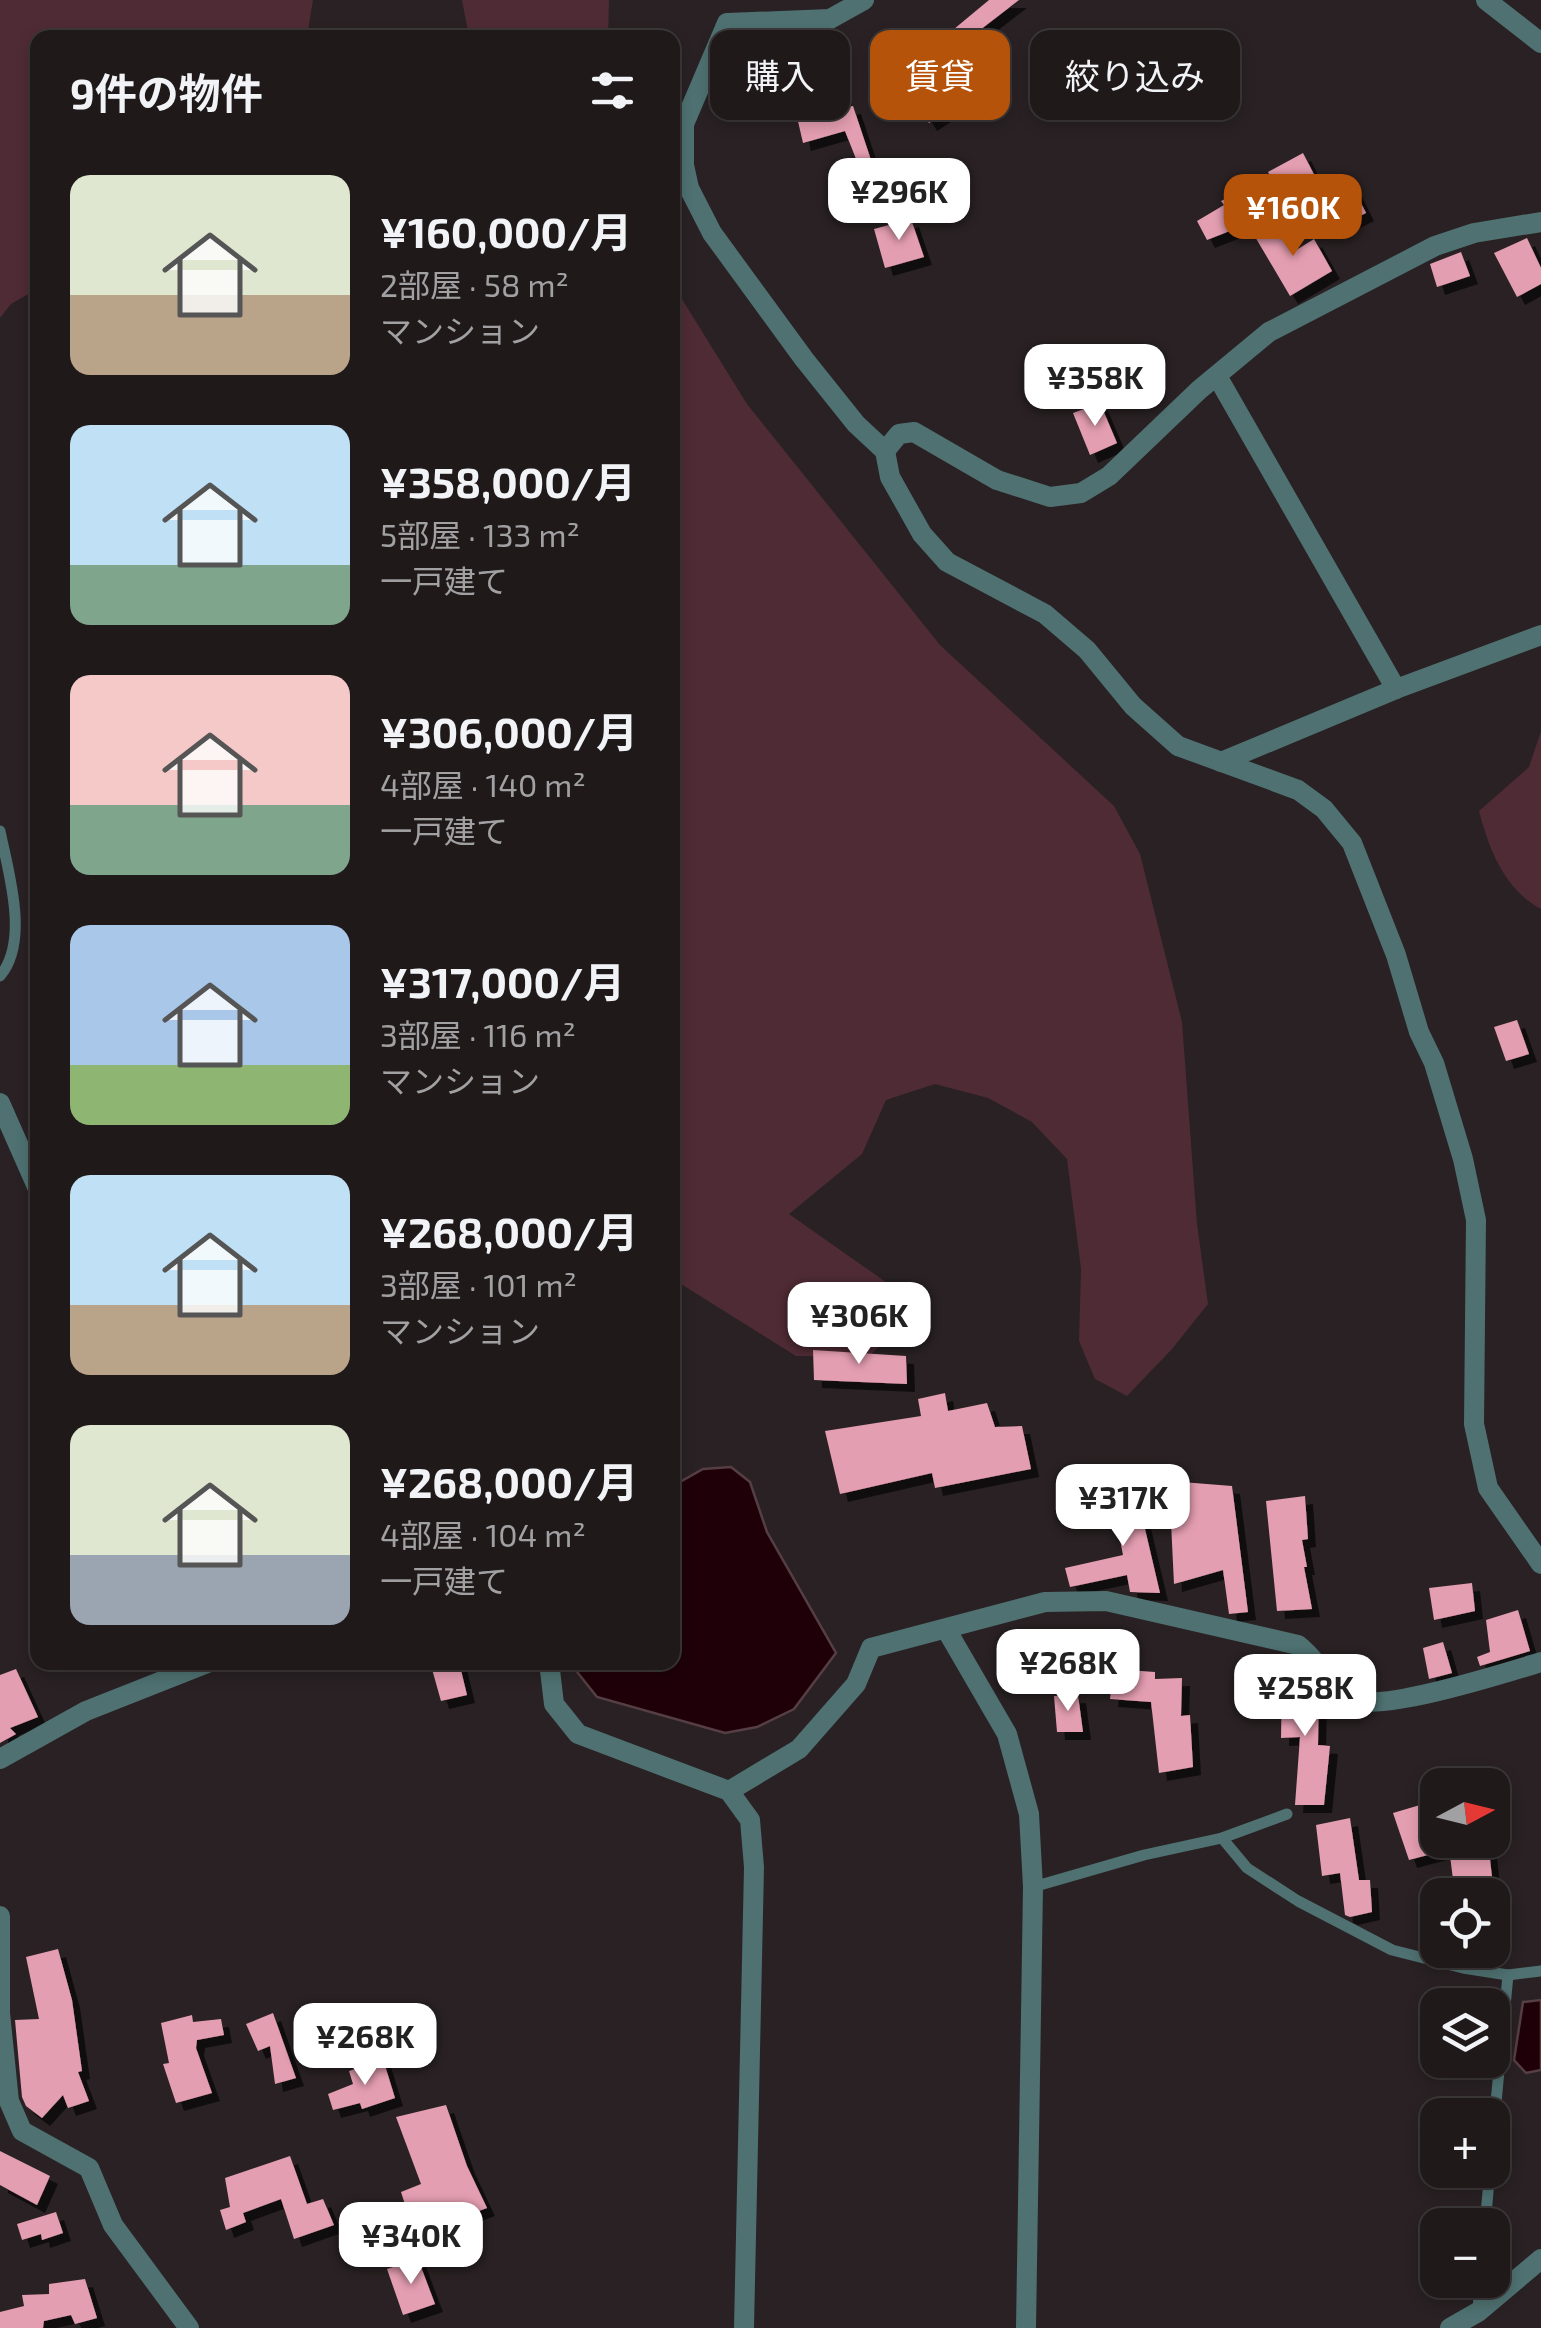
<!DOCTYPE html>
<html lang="ja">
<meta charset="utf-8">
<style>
body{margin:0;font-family:"Exo 2","Noto Sans JP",sans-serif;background:#272223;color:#f1f3f6;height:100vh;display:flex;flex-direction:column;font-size:38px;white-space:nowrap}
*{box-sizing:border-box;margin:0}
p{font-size:32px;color:#a1a0a2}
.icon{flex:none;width:55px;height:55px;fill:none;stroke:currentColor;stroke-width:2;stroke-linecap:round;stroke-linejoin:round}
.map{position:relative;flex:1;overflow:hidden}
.details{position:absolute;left:30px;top:30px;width:650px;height:1640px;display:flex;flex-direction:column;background:#1f191a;border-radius:20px;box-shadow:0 5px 15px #0003,0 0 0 2px #3c3839}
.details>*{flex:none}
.top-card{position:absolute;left:710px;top:30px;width:680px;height:90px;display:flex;gap:20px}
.needle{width:65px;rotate:83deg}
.tools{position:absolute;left:1420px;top:1768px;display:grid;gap:20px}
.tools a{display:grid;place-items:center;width:90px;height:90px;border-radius:20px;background:#1f191a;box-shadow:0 5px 15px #0003,0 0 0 2px #3c3839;font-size:50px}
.price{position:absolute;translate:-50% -85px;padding:0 22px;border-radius:20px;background:#fff;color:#222;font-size:32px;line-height:65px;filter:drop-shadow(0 2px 5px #0008)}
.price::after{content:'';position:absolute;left:50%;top:60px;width:30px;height:22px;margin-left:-15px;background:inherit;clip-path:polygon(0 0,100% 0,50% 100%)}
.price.active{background:#b45309;color:#fff}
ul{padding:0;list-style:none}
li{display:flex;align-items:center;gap:30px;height:250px;padding:0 40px}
li span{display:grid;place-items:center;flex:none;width:280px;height:200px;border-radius:20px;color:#555}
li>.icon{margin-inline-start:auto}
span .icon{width:120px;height:120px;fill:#fffc;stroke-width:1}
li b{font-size:42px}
h2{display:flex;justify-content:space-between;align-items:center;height:120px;padding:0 40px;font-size:42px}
.tag{padding:0 35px;border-radius:20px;background:#1f191a;box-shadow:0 5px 15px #0003,0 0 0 2px #3c3839;font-size:35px;line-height:90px}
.tag.active{background:#b45309;color:#fff}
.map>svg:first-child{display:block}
.green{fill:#4f2b35}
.water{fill:#1f0009;stroke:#563e45;stroke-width:2.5}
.building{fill:#e49eb1;filter:url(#shadow)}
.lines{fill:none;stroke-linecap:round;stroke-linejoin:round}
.lane{stroke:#4f7171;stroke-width:11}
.street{stroke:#4f7171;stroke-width:20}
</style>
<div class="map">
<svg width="1541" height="2328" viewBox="0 0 1541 2328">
<defs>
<filter id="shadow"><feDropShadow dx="8" dy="8" stdDeviation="0" flood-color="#0009"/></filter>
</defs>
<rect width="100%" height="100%" fill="#292123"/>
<!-- green -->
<g class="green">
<polygon points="0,0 313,0 307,37 38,38 37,289 11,304 0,318"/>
<polygon points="462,0 609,0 608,37 469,37"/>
<polygon points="672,283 747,404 940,645 1114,806 1140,854 1182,1022 1197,1224 1208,1304 1172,1349 1127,1396 1095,1379 1079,1341 1081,1269 1067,1159 1032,1122 988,1098 935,1084 886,1100 862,1154 789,1214 900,1292 904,1322 868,1357 796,1356 673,1279"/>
<path d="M1541,731v178c-37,-20 -52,-60 -62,-98l50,-44z"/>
</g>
<!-- water -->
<g class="water">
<polygon points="731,1467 750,1482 767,1532 836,1653 794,1709 757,1727 725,1733 597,1697 570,1663 672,1662 673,1486 703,1469"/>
<polygon points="1541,2000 1541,2070 1526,2073 1514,2060 1523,2002"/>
</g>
<!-- building -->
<g class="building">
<polygon points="989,0 1019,0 980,30 985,34 959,57 942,39"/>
<polygon points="898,38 913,67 926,62 957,105 929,123 883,47"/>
<polygon points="835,66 847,107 853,106 871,160 858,164 845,131 803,143 797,117 801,116 796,72"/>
<polygon points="1303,153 1322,190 1287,207 1268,172"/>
<polygon points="1352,185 1366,213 1344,224 1327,195"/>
<polygon points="1236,194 1250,223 1207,240 1197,221 1224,205 1221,201"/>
<polygon points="911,219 924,257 885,268 874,229"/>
<polygon points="1280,222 1293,252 1314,239 1332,271 1290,296 1254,235"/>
<polygon points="1527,238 1541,268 1541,284 1517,297 1494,253"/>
<polygon points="1461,252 1470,276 1437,287 1430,264"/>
<polygon points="1100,403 1117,443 1090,455 1073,413"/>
<polygon points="1517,1020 1529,1054 1506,1061 1494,1027"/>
<polygon points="813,1350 906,1356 907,1384 814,1380"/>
<polygon points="945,1393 948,1411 987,1403 995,1427 1022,1426 1031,1469 935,1488 932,1473 840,1494 825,1431 921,1416 918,1399"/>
<polygon points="1169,1481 1232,1486 1248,1612 1229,1614 1223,1570 1174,1584"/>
<polygon points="1134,1482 1160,1593 1130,1592 1127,1575 1070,1587 1065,1568 1123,1555 1110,1488"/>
<polygon points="1305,1496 1308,1539 1302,1540 1307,1567 1304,1567 1312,1609 1277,1611 1266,1501"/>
<polygon points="1472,1583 1475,1611 1434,1620 1429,1588"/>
<polygon points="1518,1610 1530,1651 1480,1666 1477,1657 1490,1652 1486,1620"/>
<polygon points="1443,1642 1452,1673 1429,1679 1423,1648"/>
<polygon points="1026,1659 1058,1663 1057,1682 1022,1679"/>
<polygon points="430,1662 459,1662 467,1695 441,1701"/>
<polygon points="16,1669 38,1717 10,1728 16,1734 0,1743 0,1675"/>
<polygon points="1113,1669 1155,1672 1155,1679 1182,1678 1181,1716 1190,1715 1193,1767 1159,1773 1151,1702 1110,1699"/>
<polygon points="1282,1678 1311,1679 1319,1688 1318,1745 1330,1746 1324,1805 1295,1805 1300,1737 1281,1738"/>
<polygon points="1078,1695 1083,1732 1057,1732 1054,1696"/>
<polygon points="1420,1805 1439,1852 1409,1860 1393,1813"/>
<polygon points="1350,1818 1359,1880 1370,1880 1372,1912 1350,1917 1345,1915 1340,1873 1322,1876 1316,1825"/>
<polygon points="1448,1840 1473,1840 1475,1851 1489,1850 1494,1895 1455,1895"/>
<polygon points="58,1949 72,2000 82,2071 78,2072 89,2101 68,2108 63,2095 42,2118 26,2106 22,2097 15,2020 39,2019 26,1957"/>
<polygon points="273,2013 296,2078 275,2084 270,2046 258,2051 246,2024"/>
<polygon points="192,2015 193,2022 221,2019 224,2035 197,2040 196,2048 212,2093 176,2103 163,2064 169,2063 161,2023"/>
<polygon points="383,2059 395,2098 362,2109 360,2103 333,2110 328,2094 353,2084 349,2071"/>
<polygon points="446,2105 467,2166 487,2208 438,2226 433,2212 410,2220 401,2192 421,2184 396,2117"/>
<polygon points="0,2151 50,2176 37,2205 0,2185"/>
<polygon points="290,2156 307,2204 323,2199 334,2225 294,2239 281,2199 243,2213 246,2222 226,2230 220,2210 230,2207 225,2178"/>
<polygon points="56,2212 63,2233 42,2240 41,2234 22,2240 17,2224"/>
<polygon points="418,2259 435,2304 403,2315 387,2269"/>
<polygon points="85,2279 97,2318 75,2324 71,2315 44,2321 43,2328 0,2328 0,2312 24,2306 22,2295 49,2294 49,2284"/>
</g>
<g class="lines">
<!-- lane -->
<g class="lane">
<path d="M0,831c8,40 30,110 0,145"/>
<polyline points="1222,1838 1287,1814"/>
<polyline points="1033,1887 1144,1855 1222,1838 1247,1868 1298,1901 1392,1950 1463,1968 1508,1975 1541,1971"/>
<polyline points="1492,2145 1508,1975"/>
<polyline points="1485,2225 1490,2170"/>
<polyline points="1478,2311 1480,2280"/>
</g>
<!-- street -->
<g class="street">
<polyline points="864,0 830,19 727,23 684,124 684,165 689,188 712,233 804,359 856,424 885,451 890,477 922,534 947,562 1045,614 1087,650 1133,706 1178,746 1298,790 1324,809 1352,843 1396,955 1419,1032 1434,1063 1463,1159 1476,1220 1474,1424 1488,1488 1541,1564"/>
<polyline points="1486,0 1541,43"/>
<polyline points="1217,376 1396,689"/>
<polyline points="885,451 899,434 914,432 997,480 1050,497 1081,493 1109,476 1199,390 1269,332 1435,246 1474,233 1541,222"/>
<polyline points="1221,762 1396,689 1541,635"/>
<polyline points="0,1103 38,1189"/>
<polyline points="946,1629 1007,1734 1029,1814 1033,1887 1026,2328"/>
<polyline points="549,1662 554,1704 578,1734 729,1791 750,1820 754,1867 744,2328"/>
<polyline points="0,1759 86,1711 210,1662"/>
<path d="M729,1791l70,-42 57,-65 15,-36 174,-46 61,-1 192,44c20,15 32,42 55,54 27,14 155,-27 188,-37"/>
<polyline points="0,1916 0,2013 9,2101 22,2131 89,2168 113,2225 189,2328"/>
<polyline points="1450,2328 1478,2312 1541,2259"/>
</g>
</g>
</svg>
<div class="tools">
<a><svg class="needle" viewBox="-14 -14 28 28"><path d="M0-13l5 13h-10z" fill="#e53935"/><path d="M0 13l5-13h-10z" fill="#a1a0a2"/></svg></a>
<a><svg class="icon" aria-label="locate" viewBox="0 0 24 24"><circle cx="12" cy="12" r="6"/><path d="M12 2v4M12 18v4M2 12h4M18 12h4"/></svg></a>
<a><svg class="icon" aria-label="layers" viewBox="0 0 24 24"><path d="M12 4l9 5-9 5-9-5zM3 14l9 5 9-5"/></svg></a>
<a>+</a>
<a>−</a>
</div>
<b class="price" style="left:899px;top:243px">¥296K</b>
<b class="price active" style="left:1293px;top:259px">¥160K</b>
<b class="price" style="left:1095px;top:429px">¥358K</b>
<b class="price" style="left:859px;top:1367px">¥306K</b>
<b class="price" style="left:1123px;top:1549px">¥317K</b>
<b class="price" style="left:1068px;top:1714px">¥268K</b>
<b class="price" style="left:1305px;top:1739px">¥258K</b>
<b class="price" style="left:365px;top:2088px">¥268K</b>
<b class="price" style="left:411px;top:2287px">¥340K</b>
<div class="top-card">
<a class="tag">購入</a>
<a class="tag active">賃貸</a>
<a class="tag">絞り込み</a>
</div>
<section class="details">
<h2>9件の物件<svg class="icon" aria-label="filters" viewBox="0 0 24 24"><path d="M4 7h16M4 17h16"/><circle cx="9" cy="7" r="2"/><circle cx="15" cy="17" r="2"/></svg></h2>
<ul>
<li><span style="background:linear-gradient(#dfe7d0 60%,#b9a48a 0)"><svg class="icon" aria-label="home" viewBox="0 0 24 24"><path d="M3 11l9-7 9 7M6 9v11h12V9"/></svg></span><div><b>¥160,000/月</b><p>2部屋 · 58 m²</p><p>マンション</p></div></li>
<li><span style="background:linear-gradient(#bfe0f5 70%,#7fa58c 0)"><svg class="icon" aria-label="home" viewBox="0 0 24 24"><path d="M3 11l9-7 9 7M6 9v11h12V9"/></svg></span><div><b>¥358,000/月</b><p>5部屋 · 133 m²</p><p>一戸建て</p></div></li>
<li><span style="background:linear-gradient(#f6c9c9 65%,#7fa58c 0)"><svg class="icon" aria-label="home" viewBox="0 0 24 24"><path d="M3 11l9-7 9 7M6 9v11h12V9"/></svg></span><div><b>¥306,000/月</b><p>4部屋 · 140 m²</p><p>一戸建て</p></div></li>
<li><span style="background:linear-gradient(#a9c7e8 70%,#8fb573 0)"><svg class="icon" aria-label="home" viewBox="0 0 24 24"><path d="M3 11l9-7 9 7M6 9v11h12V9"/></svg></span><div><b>¥317,000/月</b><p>3部屋 · 116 m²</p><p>マンション</p></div></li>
<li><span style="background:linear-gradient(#bfe0f5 65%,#b9a48a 0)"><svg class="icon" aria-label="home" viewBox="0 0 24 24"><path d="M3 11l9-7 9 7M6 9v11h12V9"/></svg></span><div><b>¥268,000/月</b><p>3部屋 · 101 m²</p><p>マンション</p></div></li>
<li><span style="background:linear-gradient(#dfe7d0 65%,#9aa5b1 0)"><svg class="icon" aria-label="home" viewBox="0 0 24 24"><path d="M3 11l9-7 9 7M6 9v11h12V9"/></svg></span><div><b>¥268,000/月</b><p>4部屋 · 104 m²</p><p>一戸建て</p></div></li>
</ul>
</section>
</div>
